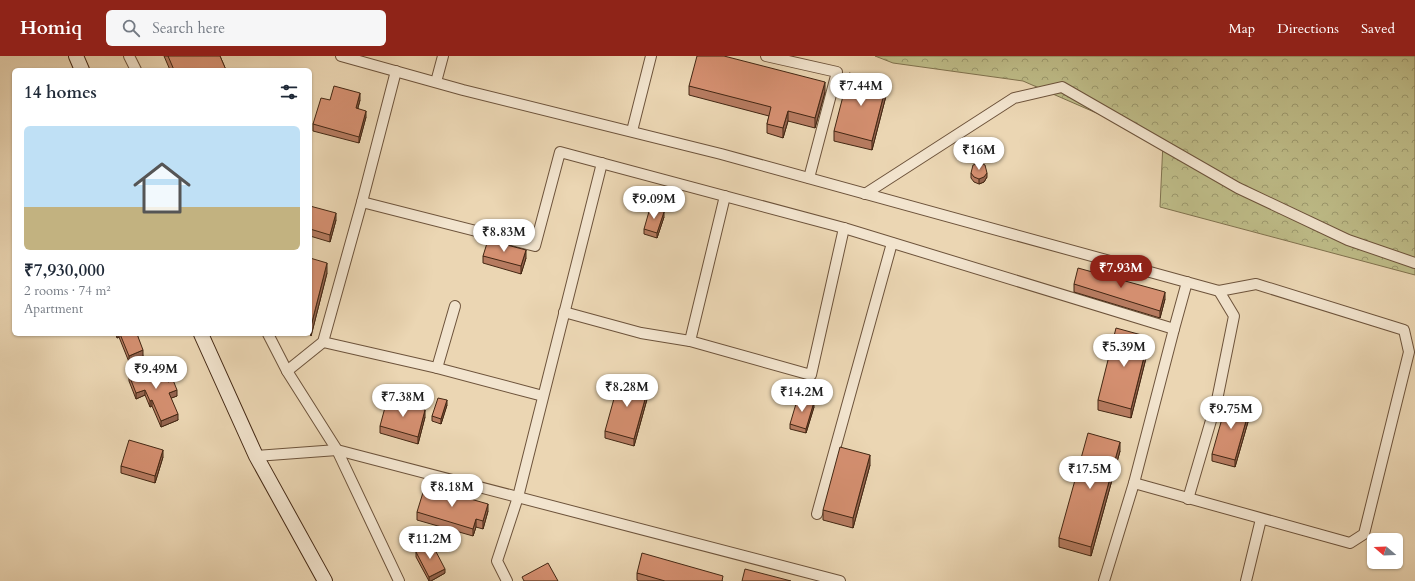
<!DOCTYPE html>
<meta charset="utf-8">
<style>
body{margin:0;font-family:Cardo,serif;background:#f6f6f7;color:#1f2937;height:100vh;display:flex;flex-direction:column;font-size:15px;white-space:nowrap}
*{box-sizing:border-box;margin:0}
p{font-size:13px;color:#747a83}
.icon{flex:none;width:22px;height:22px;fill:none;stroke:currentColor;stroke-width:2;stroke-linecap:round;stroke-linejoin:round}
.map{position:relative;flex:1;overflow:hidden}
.sheet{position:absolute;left:12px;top:12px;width:300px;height:268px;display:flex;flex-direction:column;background:#fff;border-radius:6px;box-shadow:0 1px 3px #0004}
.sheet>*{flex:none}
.needle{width:26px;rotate:289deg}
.fabs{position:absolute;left:1367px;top:477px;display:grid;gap:8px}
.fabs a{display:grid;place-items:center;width:36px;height:36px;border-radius:6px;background:#fff;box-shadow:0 1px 3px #0004;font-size:20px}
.price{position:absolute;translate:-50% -34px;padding:0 9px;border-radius:14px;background:#fff;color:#222;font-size:13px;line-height:26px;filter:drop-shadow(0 1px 2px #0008)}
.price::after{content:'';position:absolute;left:50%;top:24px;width:12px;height:9px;margin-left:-6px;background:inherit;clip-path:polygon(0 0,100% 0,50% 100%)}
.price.current{background:#8f2418;color:#fff}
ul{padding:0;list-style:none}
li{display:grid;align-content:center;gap:8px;height:212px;padding:0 12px}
li span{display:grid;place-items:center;height:124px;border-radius:6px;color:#555}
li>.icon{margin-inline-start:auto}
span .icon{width:72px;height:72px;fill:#fffc;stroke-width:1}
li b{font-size:17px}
h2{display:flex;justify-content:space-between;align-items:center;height:48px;padding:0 12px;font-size:17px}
header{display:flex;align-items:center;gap:24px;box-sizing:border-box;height:56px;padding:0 20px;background:#8f2418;color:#fff}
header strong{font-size:19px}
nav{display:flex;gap:22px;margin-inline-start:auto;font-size:14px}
.search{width:280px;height:36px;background:#f6f6f7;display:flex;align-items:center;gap:10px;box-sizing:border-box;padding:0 14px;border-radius:6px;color:#747a83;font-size:15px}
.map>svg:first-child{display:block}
.forest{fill:url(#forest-crowns);stroke:#80724e}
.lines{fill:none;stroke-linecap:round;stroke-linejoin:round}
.street-casing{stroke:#6d533b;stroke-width:12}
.secondary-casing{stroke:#432713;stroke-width:16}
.street{stroke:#f2e4ce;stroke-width:10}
.secondary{stroke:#f2e4ce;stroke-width:14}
.wall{fill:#b67b60;stroke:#432713}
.shaded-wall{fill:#94644e;stroke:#432713}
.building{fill:#d48f70;stroke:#432713}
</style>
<header>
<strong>Homiq</strong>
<div class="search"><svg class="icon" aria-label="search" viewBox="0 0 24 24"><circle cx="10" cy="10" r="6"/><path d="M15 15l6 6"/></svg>Search here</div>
<nav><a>Map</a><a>Directions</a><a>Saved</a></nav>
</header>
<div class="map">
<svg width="1415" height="525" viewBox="0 0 1415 525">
<defs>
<pattern id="forest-crowns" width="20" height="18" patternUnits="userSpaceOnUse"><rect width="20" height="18" fill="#bebc88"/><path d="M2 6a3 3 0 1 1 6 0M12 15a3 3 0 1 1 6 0" fill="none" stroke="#9c996e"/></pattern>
</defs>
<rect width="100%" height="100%" fill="#ebd6b3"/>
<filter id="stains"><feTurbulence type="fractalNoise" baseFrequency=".005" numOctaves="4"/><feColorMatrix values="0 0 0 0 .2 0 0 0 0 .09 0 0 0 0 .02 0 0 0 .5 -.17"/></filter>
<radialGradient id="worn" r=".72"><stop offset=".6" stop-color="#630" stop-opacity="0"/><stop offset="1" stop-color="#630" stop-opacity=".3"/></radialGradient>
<!-- forest -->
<polygon class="forest" points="875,0 1415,0 1415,219 1160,151 1163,86 1023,25 893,7"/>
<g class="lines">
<defs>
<g id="street">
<polyline points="129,0 136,14"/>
<polyline points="341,0 463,34 721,98 1219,235 1256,228 1404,274 1409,296 1364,478 1350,487 1134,427"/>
<polyline points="766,0 837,16 809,122"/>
<polyline points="436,26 443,0"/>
<polyline points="632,75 651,0"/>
<polyline points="865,138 1014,42 1062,31 1238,132 1348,184 1415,207"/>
<polyline points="362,146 535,190 560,96 844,172 1174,273 1134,427 1104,525"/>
<polyline points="564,256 641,277 690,285 811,319 844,172"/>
<polyline points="1174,273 1187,226"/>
<polyline points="268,278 287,315 337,394 399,525"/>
<polyline points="690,285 725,140"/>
<polyline points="323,286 437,312 455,250"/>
<polyline points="437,312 543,340"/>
<polyline points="287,315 323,286 362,146 396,15"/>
<polyline points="256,400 337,394 840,525"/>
<polyline points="1188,443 1217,344 1234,260 1219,235"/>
<polyline points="817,458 892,187"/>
<polyline points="507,525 497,505 518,441 602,107"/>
<polyline points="1246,525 1261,463"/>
</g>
<g id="secondary">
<polyline points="76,0 82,14"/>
<polyline points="201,278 256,400 325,525"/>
</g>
</defs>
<!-- street casing -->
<use href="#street" class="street-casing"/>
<!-- secondary casing -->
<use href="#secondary" class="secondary-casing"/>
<!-- street -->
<use href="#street" class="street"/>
<!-- secondary -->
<use href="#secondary" class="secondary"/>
</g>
<!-- wall -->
<g class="wall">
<polygon points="164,0 220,0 226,14 170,14"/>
<polygon points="689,30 825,36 815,72 788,65 783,82 767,77 767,68 769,60 689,39"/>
<polygon points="887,36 872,94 834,85 834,75"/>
<polygon points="330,44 360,44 358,52 366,61 359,87 313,75 313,68"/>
<polygon points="971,117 987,121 984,126 979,128 974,126 971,122"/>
<polygon points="310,150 336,164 330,186 310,180"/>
<polygon points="664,161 657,182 644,178 644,173"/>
<polygon points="483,200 526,202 521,218 483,207"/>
<polygon points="310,202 327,217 311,280 310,277"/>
<polygon points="1074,228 1165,243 1160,262 1074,236"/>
<polygon points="116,278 137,278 143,300 129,306 119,281 117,282"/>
<polygon points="1149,290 1131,362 1098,354 1098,344"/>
<polygon points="129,319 168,326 177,340 171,342 178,364 161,371 152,350 150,351 145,339 136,343 129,325"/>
<polygon points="649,336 634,390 605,382 605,375"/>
<polygon points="447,349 441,368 432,365 432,360"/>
<polygon points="814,351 806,377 790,373 790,368"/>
<polygon points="1250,359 1235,411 1212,405 1212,398"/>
<polygon points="425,361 418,388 380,377 380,370"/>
<polygon points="1120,395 1091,500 1059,491 1059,482"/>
<polygon points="163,401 155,427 121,417 121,410"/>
<polygon points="870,409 853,472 823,464 823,454"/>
<polygon points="488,455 483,473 476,471 473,480 417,464 417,456"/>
<polygon points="416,496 445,517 431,525 429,525 416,501"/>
<polygon points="637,517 723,525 639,525 637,524"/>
</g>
<!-- shaded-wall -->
<g class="shaded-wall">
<polygon points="825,26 825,36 815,72 815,62"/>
<polygon points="887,26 887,36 872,94 872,85"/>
<polygon points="360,37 360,44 356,58 356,52"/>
<polygon points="366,55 366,61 359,87 359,81"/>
<polygon points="788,55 788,65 783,82 783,72"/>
<polygon points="987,117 987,121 984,126 979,128 979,123"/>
<polygon points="664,156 664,161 657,182 657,177"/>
<polygon points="336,157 336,164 330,186 330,179"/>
<polygon points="526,194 526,202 521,218 521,210"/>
<polygon points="327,207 327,217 311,280 311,270"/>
<polygon points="1165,236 1165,243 1160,262 1160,255"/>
<polygon points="117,278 119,278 119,281 117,282"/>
<polygon points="1149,281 1149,290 1131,362 1131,353"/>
<polygon points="143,294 143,300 129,306 129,300"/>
<polygon points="649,329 649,336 634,390 634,383"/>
<polygon points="145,334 145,339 136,343 136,337"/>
<polygon points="177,334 177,340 169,343 169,337"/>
<polygon points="152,344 152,350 150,351 150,345"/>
<polygon points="447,344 447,349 441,368 441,363"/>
<polygon points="814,346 814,351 806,377 806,373"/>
<polygon points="1250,351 1250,359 1235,411 1235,404"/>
<polygon points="425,354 425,361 418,388 418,381"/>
<polygon points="178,358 178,364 161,371 161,365"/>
<polygon points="1120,386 1120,395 1091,500 1091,491"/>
<polygon points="163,394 163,401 155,427 155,420"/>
<polygon points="870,399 870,409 853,472 853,462"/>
<polygon points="488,448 488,455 483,473 483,465"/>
<polygon points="476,463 476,471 473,480 473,473"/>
<polygon points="445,513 445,517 431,525 429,525 429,521"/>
</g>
<!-- building -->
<g class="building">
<polygon points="168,0 220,0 226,14 174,14"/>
<polygon points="697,0 724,0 825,26 815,62 788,55 783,72 767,68 771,51 689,30"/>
<polygon points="849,17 887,26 872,85 834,75"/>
<polygon points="334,30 360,37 356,52 366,55 359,81 313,68 321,42 330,44"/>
<polygon points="981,107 985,109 987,117 984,121 979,123 974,121 971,117 973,109"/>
<polygon points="310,150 336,157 330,179 310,173"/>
<polygon points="650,152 664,156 657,177 644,173"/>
<polygon points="488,184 526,194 521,210 483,200"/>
<polygon points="310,202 327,207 311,270 310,268"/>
<polygon points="1078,212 1165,236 1160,255 1074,228"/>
<polygon points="1116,272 1149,281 1131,353 1098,344"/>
<polygon points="120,278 137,278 143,294 129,300"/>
<polygon points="160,307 168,326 173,324 177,334 169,337 178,358 161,365 152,344 150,345 145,334 136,337 129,319"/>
<polygon points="620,321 649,329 634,383 605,375"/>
<polygon points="798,341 814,346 806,373 790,368"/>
<polygon points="438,342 447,344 441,363 432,360"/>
<polygon points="387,344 425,354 418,381 380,370"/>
<polygon points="1227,345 1250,351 1235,404 1212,398"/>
<polygon points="1088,377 1120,386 1091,491 1059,482"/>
<polygon points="129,384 163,394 155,420 121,410"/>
<polygon points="840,391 870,399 853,462 823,454"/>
<polygon points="425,430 488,448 483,465 476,463 473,473 417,456"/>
<polygon points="432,488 445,513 429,521 416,496"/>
<polygon points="642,497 723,520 722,525 665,525 637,517"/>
<polygon points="548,507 558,525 524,525 522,521"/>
<polygon points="745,513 791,525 742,525"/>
</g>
<rect width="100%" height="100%" filter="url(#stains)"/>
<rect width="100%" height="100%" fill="url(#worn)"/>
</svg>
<div class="fabs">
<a><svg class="needle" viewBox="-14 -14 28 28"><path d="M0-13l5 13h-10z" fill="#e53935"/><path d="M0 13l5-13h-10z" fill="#747a83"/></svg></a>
</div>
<b class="price" style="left:861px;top:51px">₹7.44M</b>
<b class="price" style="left:979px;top:115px">₹16M</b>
<b class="price" style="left:654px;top:164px">₹9.09M</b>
<b class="price" style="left:504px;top:197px">₹8.83M</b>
<b class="price current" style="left:1121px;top:233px">₹7.93M</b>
<b class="price" style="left:1124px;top:312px">₹5.39M</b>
<b class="price" style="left:156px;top:334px">₹9.49M</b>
<b class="price" style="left:627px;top:352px">₹8.28M</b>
<b class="price" style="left:802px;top:357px">₹14.2M</b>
<b class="price" style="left:403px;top:362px">₹7.38M</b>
<b class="price" style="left:1231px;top:374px">₹9.75M</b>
<b class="price" style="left:1090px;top:434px">₹17.5M</b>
<b class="price" style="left:452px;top:452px">₹8.18M</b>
<b class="price" style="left:430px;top:504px">₹11.2M</b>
<section class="sheet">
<h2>14 homes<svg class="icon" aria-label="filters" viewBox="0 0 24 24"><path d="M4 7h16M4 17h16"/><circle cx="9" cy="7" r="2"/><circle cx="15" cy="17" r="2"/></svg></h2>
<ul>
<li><span style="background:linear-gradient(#bfe0f5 65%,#c2b280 0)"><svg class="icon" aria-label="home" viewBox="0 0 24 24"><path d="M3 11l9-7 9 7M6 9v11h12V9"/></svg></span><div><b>₹7,930,000</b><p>2 rooms · 74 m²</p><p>Apartment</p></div></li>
</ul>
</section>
</div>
